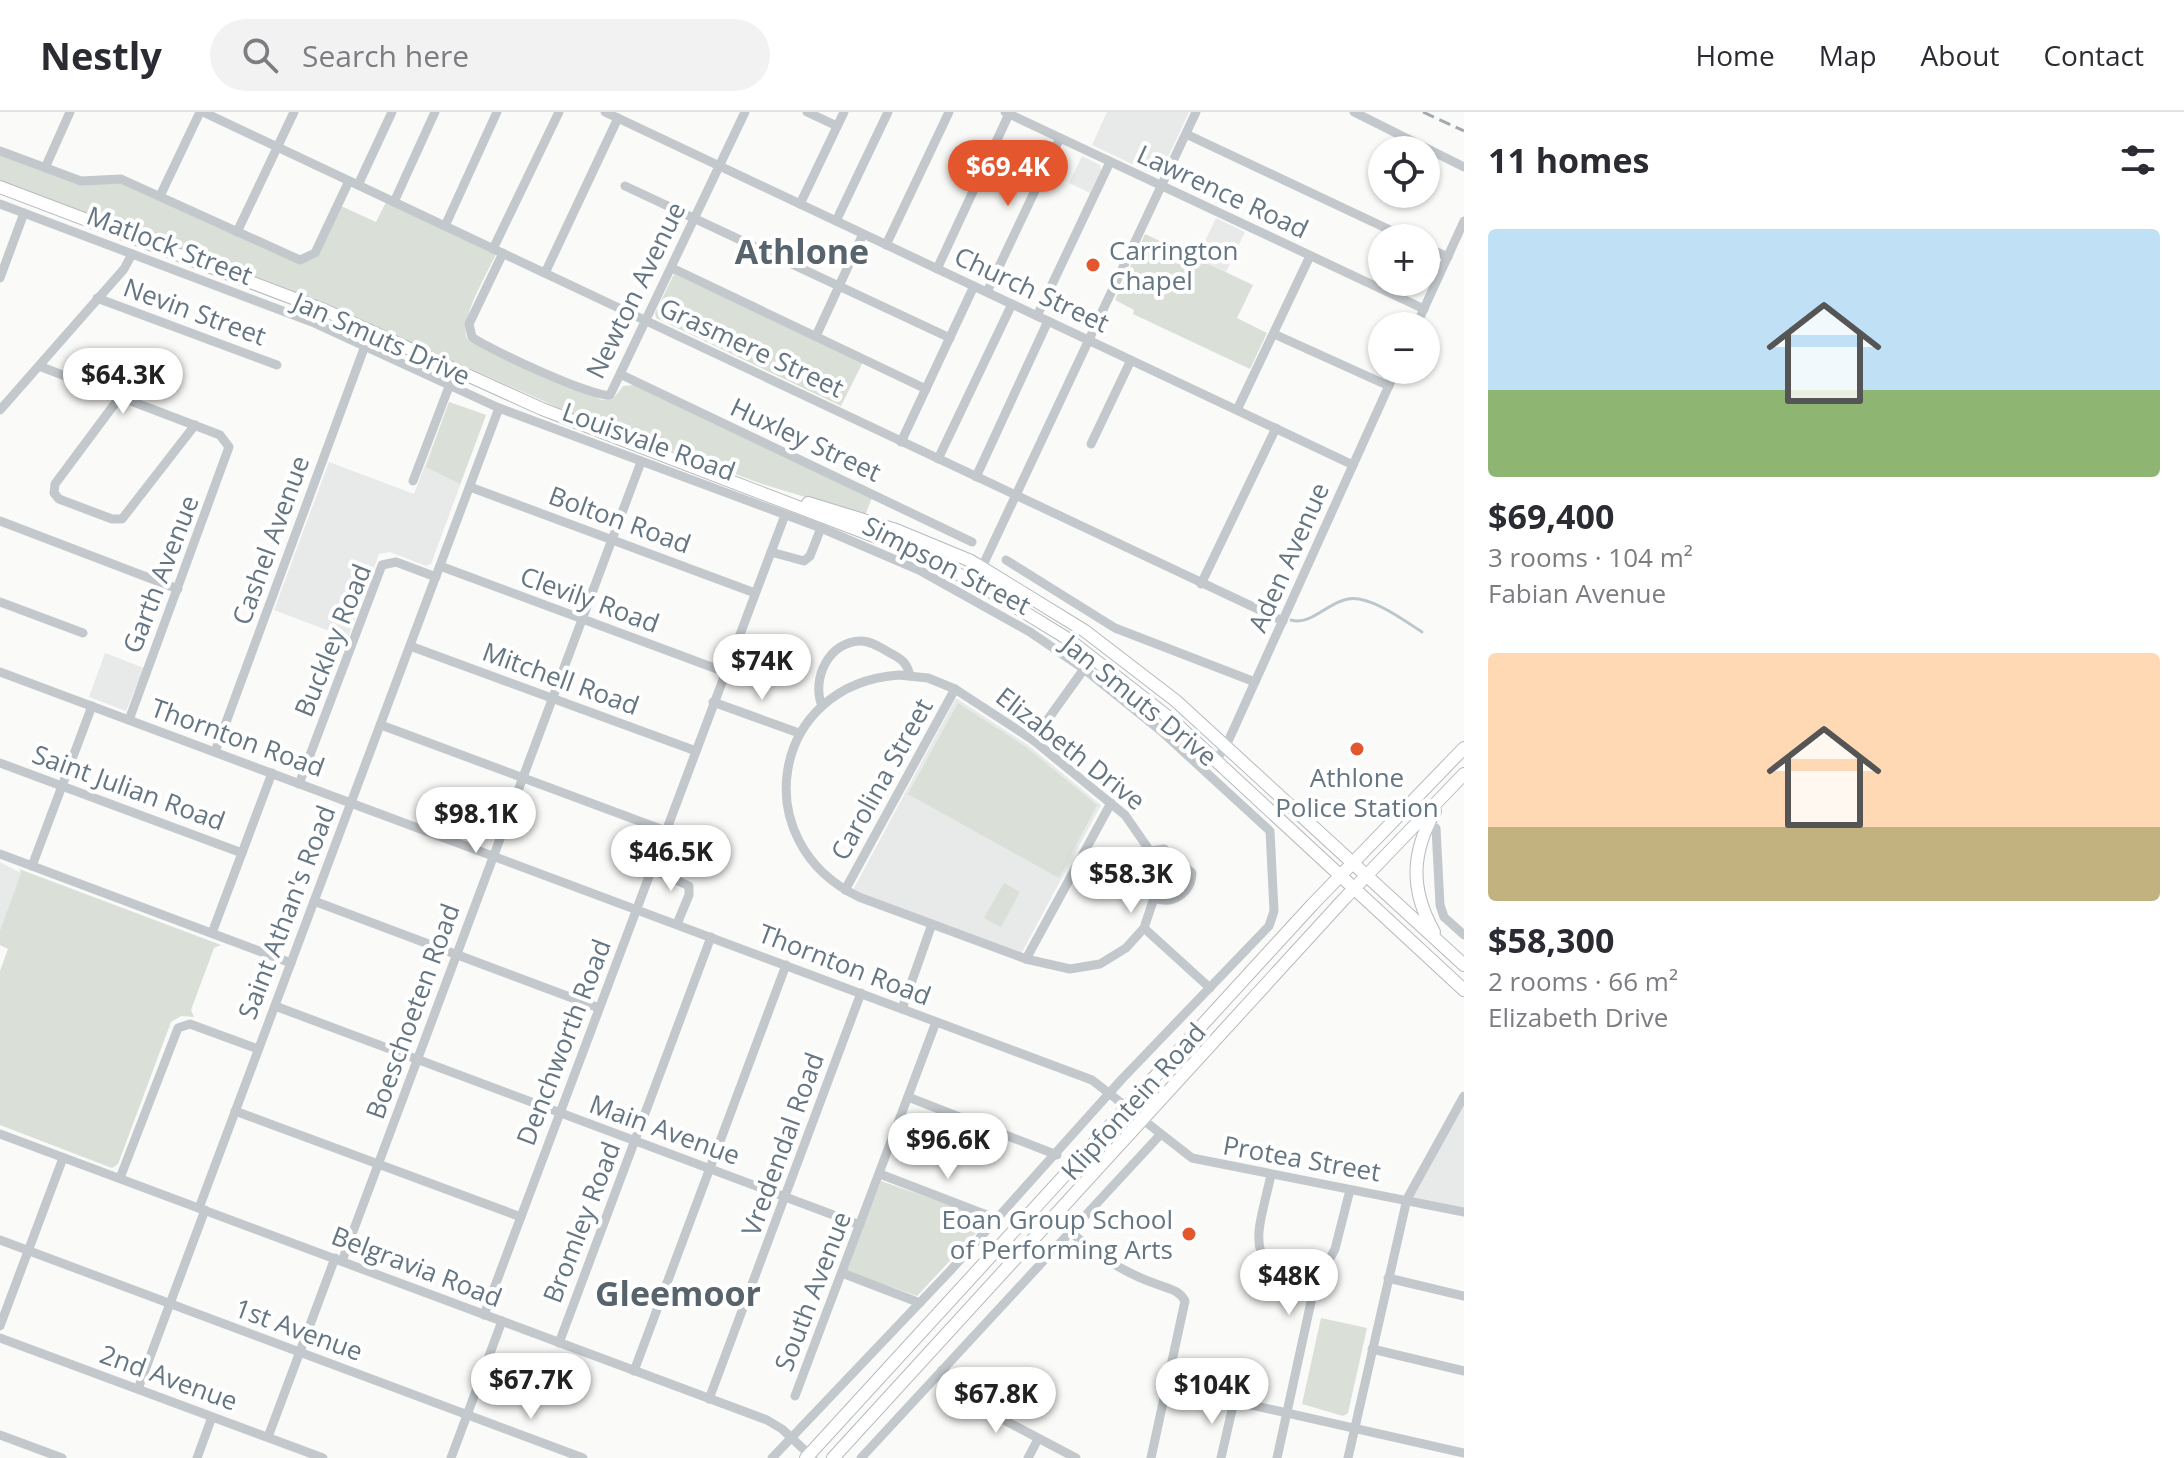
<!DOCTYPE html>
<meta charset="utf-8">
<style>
body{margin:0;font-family:"Open Sans",sans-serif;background:#f2f2f3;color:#2b2b33;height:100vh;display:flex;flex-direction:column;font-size:30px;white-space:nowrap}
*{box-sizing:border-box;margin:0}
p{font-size:26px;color:#7c7c81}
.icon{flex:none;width:44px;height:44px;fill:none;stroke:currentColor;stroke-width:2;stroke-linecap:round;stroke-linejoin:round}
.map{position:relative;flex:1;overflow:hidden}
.details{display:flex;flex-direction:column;background:#fff;width:720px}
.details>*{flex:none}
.tools{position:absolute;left:1368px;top:24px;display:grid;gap:16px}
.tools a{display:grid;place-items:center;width:72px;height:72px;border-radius:50%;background:#fff;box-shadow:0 2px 6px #0004;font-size:40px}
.price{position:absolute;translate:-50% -68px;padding:0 18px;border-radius:28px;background:#fff;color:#222;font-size:26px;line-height:52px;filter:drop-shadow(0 2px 4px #0008)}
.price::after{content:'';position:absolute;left:50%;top:48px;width:24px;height:18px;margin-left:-12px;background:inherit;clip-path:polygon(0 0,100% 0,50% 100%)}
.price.selected{background:#e4572e;color:#fff}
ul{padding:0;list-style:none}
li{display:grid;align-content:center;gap:16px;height:424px;padding:0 24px}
li span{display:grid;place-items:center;height:248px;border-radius:8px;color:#555}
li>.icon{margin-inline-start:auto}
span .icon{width:144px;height:144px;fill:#fffc;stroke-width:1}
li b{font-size:34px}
h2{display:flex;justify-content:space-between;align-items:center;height:96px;padding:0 24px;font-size:34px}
header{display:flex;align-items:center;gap:48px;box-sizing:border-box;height:112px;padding:0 40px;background:#fff;border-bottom:2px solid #e1e1e2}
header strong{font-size:38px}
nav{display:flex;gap:44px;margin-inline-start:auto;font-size:28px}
.search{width:560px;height:72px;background:#f2f2f3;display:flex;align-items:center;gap:20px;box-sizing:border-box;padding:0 28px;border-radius:44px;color:#7c7c81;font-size:30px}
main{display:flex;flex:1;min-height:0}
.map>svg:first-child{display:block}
.built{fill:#e8e9e9}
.green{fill:#dadfd7}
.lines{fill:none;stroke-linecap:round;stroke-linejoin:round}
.stream{stroke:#bbc7cb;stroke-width:3}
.major-casing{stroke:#b5babe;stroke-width:14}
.minor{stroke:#c3c8cc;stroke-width:9}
.major{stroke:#fff;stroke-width:12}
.rail{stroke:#a2aab0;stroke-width:3;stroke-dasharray:12 6;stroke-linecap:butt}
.poi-dot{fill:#e4572e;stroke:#fff;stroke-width:3}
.labels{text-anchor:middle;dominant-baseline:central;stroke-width:8;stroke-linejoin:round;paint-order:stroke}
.street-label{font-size:26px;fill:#657683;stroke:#fff}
.poi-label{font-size:26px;fill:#657683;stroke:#fff;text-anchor:start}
.district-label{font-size:34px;font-weight:bold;fill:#57646e;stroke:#fff}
</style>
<header>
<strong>Nestly</strong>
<div class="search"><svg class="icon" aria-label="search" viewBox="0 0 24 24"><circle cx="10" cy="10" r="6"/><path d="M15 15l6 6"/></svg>Search here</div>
<nav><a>Home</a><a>Map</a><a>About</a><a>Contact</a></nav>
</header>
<main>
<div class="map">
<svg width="1464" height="1346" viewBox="0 0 1464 1346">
<rect width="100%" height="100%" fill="#fafaf8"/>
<!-- built -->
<g class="built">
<polygon points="1107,0 1189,0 1162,58 1153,62 1092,33"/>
<polygon points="1082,44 1100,53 1101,58 1090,81 1069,71"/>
<polygon points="1216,106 1245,120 1226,160 1197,146"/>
<polygon points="449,290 486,303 431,452 426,454 390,440 379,442 348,526 274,498 329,350 414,382"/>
<polygon points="105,541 144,556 126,599 89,585"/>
<polygon points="956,586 1028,633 1101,693 1021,842 853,778"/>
<polygon points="0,750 21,761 0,818"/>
<polygon points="1464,984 1464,1100 1407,1087"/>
</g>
<!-- green -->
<g class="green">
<path d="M0,43l77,29 44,-1 180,81 16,-7 24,-51 35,16 10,-20 110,52c-9,20 -39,69 -28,86l134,60 11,-1 10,-13 11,-1 238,113 -7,17 -103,-31 -203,-76 -243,-108 -316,-120z"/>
<polygon points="1145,122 1253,173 1237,206 1267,221 1250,257 1133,202 1134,198 1115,188"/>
<polygon points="674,162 863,250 841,294 656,206 655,201"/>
<polygon points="449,290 486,303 460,372 426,355"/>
<polygon points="958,591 1026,635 1097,693 1059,766 908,682"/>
<polygon points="19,757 221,833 214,836 191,898 194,905 181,904 171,910 118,1052 112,1056 0,1013 0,859 8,837 0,833 0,818 21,761"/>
<polygon points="1004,771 1020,780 1001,815 984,806"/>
<polygon points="881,1069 981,1104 986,1110 917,1184 846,1159"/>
<polygon points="1321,1206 1367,1216 1348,1301 1343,1304 1302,1292"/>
</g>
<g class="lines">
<!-- stream -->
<path class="stream" d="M1291,508c20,6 37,-18 57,-21 22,-4 57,22 74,33"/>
<defs>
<g id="major">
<polyline points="0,75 324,198 542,297 892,431 975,470 1068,527 1172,608 1464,878"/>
<polyline points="808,391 896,418 971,449 1085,519 1176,589 1464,853"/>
<path d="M1434,820c-24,-42 -23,-79 1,-121"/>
<polyline points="806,1346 1312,793 1464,636"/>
<polyline points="833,1346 1344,787 1464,662"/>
</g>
</defs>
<!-- major casing -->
<use href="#major" class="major-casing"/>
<!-- minor -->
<g class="minor">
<polyline points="203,0 1283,509"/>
<polyline points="605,0 1353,353"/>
<polyline points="807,0 837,14"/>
<polyline points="1005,0 1424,197"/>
<polyline points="1354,0 1464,55"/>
<polyline points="1186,22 1407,126"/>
<polyline points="0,39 81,69 121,67 300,148 315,141 349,69"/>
<polyline points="45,56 70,0"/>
<polyline points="358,73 392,0"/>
<polyline points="625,74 950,226"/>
<polyline points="160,84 200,0"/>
<polyline points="394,90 435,0"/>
<polyline points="0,92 312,210 499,296 821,416 919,458 1030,520 1084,557 1161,619 1270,719 1274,799 1269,814 1122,967 950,1159 772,1346"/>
<polyline points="800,92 844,0"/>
<polyline points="836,109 888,0"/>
<polyline points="445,114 497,0"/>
<polyline points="237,120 294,0"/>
<polyline points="886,133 949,0"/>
<polyline points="1426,135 1448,145"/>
<polyline points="493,137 559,0"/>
<path d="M503,141l-34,71 3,13c16,12 124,62 138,58l135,-283"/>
<polyline points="672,156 926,277"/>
<polyline points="937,157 1009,2"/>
<polyline points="545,161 618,6"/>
<polyline points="0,166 24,101"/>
<polyline points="987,180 1060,26"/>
<polyline points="97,186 277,253"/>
<polyline points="1037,204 1110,50"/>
<polyline points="1416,214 1464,109"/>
<polyline points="1274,222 1389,274"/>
<polyline points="816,224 863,122"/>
<polyline points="39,254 220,323 229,335 129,608"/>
<polyline points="622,263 972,430"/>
<polyline points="119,286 55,372 54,381 59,387 112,407 122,407 195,313"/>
<polyline points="0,298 124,157 132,142"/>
<polyline points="1237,298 1310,144"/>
<polyline points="901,330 974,174"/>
<polyline points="1091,332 1131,248"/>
<polyline points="938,347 1012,192"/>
<polyline points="976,365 1048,209"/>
<polyline points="413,369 450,272"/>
<polyline points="470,375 755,481"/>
<polyline points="0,409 178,477"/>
<polyline points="771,440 804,449 810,444 821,416"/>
<polyline points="1006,448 1115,516 1255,570"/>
<polyline points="440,454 725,560"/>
<polyline points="975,470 1196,0"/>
<polyline points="1201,472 1276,316"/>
<polyline points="0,490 83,521"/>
<polyline points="410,534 696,639"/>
<polyline points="0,560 1092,968 1192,1046 1464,1100"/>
<path d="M899,563l29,3 27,11 78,51 92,75 25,36 5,27 -1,20 -10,30 -18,20 -26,16 -30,5 -44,-10 -167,-62c-114,-54 -89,-213 40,-222z"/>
<polyline points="713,590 799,621"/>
<path d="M822,594c-11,-27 7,-65 39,-65 10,0 21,7 29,12 12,6 17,10 20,23"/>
<polyline points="381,613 666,719"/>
<polyline points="1033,628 1084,557"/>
<polyline points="215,640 366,231"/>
<polyline points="1216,648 1226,634 1396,258"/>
<polyline points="0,651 242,741"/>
<polyline points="299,672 382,453 396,450 436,465"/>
<polyline points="1436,716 1440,793 1444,805 1464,823"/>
<path d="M1150,739l14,-2 28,24c-1,20 -19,32 -38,25"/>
<polyline points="0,742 291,851"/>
<polyline points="32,754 92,594"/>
<polyline points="651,757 689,774 689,783 677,812"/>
<polyline points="845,778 955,577"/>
<polyline points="314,789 599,896"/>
<polyline points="1144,816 1210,876"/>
<polyline points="212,821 272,661"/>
<polyline points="1026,847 1111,691"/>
<polyline points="275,894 860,1113"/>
<polyline points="902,897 932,812"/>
<polyline points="908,985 1057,1043"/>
<polyline points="235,999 521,1105"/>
<polyline points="0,1022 767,1308 782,1317 813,1346"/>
<polyline points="880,1062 997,1107"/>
<path d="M1271,1063c-14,63 -31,90 43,113"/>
<polyline points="120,1066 178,916 190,912 258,937"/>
<polyline points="199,1096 499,296"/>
<path d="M1072,1121c26,23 54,41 87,52 11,4 20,5 26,16l-34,157"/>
<polyline points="0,1128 583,1346"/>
<polyline points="342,1149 641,350"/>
<polyline points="842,1161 920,1191"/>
<polyline points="1388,1166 1464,1184"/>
<polyline points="484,1203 785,403"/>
<polyline points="0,1214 63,1046"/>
<polyline points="0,1226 323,1346"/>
<polyline points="559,1231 711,825"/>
<polyline points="1372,1237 1464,1259"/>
<polyline points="942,1258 1000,1306 1076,1346"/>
<polyline points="634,1259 786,853"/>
<polyline points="1167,1274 1464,1341"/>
<polyline points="138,1277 205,1098"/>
<polyline points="795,1284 936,910"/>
<polyline points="709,1287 861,881"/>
<polyline points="0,1323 62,1346"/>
<polyline points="268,1325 335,1146"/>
<polyline points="197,1346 212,1305"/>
<polyline points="451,1346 502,1209"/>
<polyline points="861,1346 1160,1023"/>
<polyline points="1028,1346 1037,1329"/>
<polyline points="1221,1346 1234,1289"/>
<polyline points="1277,1346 1314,1176 1335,1137 1350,1078"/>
<polyline points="1348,1346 1407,1087 1464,984"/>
</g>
<!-- major -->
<use href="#major" class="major"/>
<!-- rail -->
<polyline class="rail" points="1423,0 1464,19"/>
</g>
<!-- markers -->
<g class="poi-dot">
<circle cx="1093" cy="153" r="8"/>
<circle cx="1357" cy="637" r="8"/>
<circle cx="1189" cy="1122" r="8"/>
</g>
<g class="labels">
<!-- street labels -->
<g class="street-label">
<text transform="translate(1223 79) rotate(25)">Lawrence Road</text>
<text transform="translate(170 133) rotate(21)">Matlock Street</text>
<text transform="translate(1032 177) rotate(25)">Church Street</text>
<text transform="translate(635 178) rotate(-64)">Newton Avenue</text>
<text transform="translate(195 199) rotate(20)">Nevin Street</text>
<text transform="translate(382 226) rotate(24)">Jan Smuts Drive</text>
<text transform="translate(752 235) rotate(25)">Grasmere Street</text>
<text transform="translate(806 327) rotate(25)">Huxley Street</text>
<text transform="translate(649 329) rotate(20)">Louisvale Road</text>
<text transform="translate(620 407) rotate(20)">Bolton Road</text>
<text transform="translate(270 428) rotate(-70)">Cashel Avenue</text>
<text transform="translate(1288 445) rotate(-66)">Aden Avenue</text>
<text transform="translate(947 453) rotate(27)">Simpson Street</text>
<text transform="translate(160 462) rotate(-69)">Garth Avenue</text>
<text transform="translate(590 487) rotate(20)">Clevily Road</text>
<text transform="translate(332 528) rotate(-68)">Buckley Road</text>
<text transform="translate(561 566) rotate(20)">Mitchell Road</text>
<text transform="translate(1140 588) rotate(39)">Jan Smuts Drive</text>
<text transform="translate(238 625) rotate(20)">Thornton Road</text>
<text transform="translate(1071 636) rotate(38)">Elizabeth Drive</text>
<text transform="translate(881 667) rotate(-61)">Carolina Street</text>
<text transform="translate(129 675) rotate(20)">Saint Julian Road</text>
<text transform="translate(286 800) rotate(-69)">Saint Athan's Road</text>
<text transform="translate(845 852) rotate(21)">Thornton Road</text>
<text transform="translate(412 899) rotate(-70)">Boeschoeten Road</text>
<text transform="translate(563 930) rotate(-69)">Denchworth Road</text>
<text transform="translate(1133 989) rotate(-48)">Klipfontein Road</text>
<text transform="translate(665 1017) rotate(20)">Main Avenue</text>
<text transform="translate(782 1032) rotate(-70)">Vredendal Road</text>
<text transform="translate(1302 1046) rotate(10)">Protea Street</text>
<text transform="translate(581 1110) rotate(-69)">Bromley Road</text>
<text transform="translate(417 1154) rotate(21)">Belgravia Road</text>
<text transform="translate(812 1179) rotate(-69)">South Avenue</text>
<text transform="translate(299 1217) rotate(20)">1st Avenue</text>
<text transform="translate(169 1265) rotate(20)">2nd Avenue</text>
</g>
<!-- poi labels -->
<g class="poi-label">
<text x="1109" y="138">Carrington<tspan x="1109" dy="30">Chapel</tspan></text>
<text x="1357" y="665" text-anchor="middle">Athlone<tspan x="1357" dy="30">Police Station</tspan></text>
<text x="1173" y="1107" text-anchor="end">Eoan Group School<tspan x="1173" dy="30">of Performing Arts</tspan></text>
</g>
<!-- district labels -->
<g class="district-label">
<text x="802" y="139">Athlone</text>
<text x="678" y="1181">Gleemoor</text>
</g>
</g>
</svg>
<div class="tools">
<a><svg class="icon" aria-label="locate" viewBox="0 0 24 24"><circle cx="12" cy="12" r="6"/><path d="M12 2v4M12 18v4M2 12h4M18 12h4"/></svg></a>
<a>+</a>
<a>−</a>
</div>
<b class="price selected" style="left:1008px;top:96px">$69.4K</b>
<b class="price" style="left:123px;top:304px">$64.3K</b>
<b class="price" style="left:762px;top:590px">$74K</b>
<b class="price" style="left:476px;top:743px">$98.1K</b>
<b class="price" style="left:671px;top:781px">$46.5K</b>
<b class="price" style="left:1131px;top:803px">$58.3K</b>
<b class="price" style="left:948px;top:1069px">$96.6K</b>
<b class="price" style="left:1289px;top:1205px">$48K</b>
<b class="price" style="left:531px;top:1309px">$67.7K</b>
<b class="price" style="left:1212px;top:1314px">$104K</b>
<b class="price" style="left:996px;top:1323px">$67.8K</b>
</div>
<section class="details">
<h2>11 homes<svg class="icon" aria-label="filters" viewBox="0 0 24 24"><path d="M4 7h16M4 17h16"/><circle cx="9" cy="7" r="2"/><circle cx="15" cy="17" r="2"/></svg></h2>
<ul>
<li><span style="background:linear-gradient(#bfe0f5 65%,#8fb573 0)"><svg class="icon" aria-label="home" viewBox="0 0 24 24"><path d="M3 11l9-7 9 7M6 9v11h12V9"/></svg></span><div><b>$69,400</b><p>3 rooms · 104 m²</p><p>Fabian Avenue</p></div></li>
<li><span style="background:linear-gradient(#ffd9b3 70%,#c2b280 0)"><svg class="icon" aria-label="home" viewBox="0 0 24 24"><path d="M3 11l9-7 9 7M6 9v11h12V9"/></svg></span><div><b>$58,300</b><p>2 rooms · 66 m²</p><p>Elizabeth Drive</p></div></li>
</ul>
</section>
</main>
